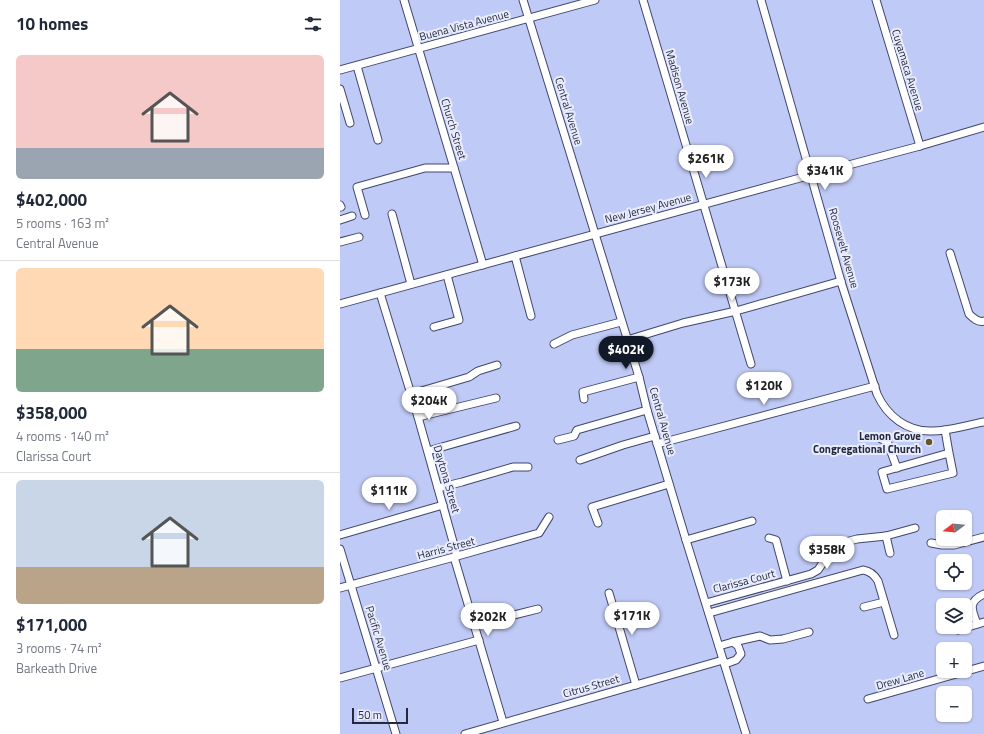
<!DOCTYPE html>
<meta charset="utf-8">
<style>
body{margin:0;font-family:"Titillium Web",sans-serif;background:#f2f2f3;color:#1f2937;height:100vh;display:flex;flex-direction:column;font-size:15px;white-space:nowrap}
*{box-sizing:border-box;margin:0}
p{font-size:13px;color:#747a83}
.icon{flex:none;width:22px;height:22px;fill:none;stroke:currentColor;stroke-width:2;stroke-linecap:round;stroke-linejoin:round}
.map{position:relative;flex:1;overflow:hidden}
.sheet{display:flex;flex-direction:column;background:#fff;width:340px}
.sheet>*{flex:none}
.needle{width:26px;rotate:254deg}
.buttons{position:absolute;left:596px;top:510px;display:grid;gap:8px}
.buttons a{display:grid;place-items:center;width:36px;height:36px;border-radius:6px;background:#fff;box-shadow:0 1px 3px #0004;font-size:20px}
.scale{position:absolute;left:12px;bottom:10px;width:56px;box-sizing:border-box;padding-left:4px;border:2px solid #26293a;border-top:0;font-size:11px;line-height:14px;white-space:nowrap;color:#26293a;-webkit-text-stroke:3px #e8ecff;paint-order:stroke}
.price{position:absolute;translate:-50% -34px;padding:0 9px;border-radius:14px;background:#fff;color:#222;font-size:13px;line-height:26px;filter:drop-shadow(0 1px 2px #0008)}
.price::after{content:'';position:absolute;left:50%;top:24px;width:12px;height:9px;margin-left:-6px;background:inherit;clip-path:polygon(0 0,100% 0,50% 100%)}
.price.selected{background:#111827;color:#fff}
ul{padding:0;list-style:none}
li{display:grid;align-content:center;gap:8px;height:212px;padding:0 16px}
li+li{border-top:1px solid #e0e1e3}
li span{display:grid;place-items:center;height:124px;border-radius:6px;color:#555}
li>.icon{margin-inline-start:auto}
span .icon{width:72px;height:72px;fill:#fffc;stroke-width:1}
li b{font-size:17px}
h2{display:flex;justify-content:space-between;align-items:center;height:48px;padding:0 16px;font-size:17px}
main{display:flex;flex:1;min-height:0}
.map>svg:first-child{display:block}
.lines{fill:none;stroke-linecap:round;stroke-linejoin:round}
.minor-casing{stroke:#40476c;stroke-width:9}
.minor{stroke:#fff;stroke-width:7}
.poi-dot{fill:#645724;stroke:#e8ecff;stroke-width:1.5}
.labels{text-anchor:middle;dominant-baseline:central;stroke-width:4;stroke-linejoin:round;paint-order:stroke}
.street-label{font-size:11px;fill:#26293a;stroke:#e8ecff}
.poi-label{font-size:11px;font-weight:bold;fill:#26293a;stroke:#e8ecff;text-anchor:end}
</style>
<main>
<section class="sheet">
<h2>10 homes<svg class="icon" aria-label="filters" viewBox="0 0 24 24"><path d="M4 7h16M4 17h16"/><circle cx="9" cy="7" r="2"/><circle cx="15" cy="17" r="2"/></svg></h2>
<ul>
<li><span style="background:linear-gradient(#f6c9c9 75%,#9aa5b1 0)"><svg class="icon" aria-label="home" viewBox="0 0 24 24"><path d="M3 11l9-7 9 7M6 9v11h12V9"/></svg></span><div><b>$402,000</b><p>5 rooms · 163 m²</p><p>Central Avenue</p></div></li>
<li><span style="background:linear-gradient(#ffd9b3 65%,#7fa58c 0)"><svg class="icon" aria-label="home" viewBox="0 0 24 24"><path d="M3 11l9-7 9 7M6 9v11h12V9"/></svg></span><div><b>$358,000</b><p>4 rooms · 140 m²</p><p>Clarissa Court</p></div></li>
<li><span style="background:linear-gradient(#c9d6e8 70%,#b9a48a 0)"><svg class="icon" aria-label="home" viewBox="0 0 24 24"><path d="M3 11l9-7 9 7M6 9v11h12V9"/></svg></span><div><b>$171,000</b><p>3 rooms · 74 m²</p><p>Barkeath Drive</p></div></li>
</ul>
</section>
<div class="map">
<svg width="644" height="734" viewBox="0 0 644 734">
<rect width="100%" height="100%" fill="#c0caf6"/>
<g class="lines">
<defs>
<g id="minor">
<polyline points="64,0 143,265"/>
<polyline points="183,0 299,377 307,410 346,540 406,734"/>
<polyline points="303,0 411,364"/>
<path d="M421,0l81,285 35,109c10,22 30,38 55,37 17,0 35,-6 52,-9"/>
<polyline points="536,0 580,146"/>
<polyline points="17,66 38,140"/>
<polyline points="0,70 255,0"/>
<polyline points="0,89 10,123"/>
<polyline points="0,205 1,207"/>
<polyline points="52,214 71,284"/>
<polyline points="25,215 17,187 85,168 114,168"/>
<polyline points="0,220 12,216"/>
<polyline points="0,242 19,237"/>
<path d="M610,253l19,61c4,4 9,9 15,7"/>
<polyline points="175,256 191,316"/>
<polyline points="40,293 78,417 117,556"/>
<polyline points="0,304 471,175 580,146 644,127"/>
<polyline points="94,327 119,320 107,275"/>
<polyline points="287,340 343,323 396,311 501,281"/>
<polyline points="214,344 232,335 281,322"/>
<polyline points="71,394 129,377 138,371 157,365"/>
<polyline points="244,399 243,392 299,377"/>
<polyline points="78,417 156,398"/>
<polyline points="605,430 609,453 613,473 547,489 542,472 609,453"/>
<polyline points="541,439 547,441 557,468"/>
<polyline points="218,440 234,436 237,430 307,410"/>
<polyline points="317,444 535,386"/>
<polyline points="88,451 176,426"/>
<polyline points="240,460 283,445 315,436"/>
<polyline points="98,488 122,482 173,467 188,467"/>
<polyline points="258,523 252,507 329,484"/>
<polyline points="0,535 103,505"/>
<polyline points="546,536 550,553"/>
<polyline points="429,538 436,540 447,581"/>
<polyline points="346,540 412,521"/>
<polyline points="591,543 602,545 614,545 644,537"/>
<polyline points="0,549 56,734"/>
<polyline points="114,557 163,722"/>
<polyline points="0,588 114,557 199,533 209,517"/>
<polyline points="269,593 296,685"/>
<polyline points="366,603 471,574 478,570 488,555 502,543 517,539 546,536 575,528"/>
<polyline points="524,607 544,602"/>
<path d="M369,613l154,-43c7,1 11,4 15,11l16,54"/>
<path d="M637,624c-5,-14 -10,-22 7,-30"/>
<polyline points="134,625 198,609"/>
<polyline points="618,630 644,622"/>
<polyline points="393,642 420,636 430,640 443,639 469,632"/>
<polyline points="379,646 393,642 398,646 401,654 396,660 385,664"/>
<polyline points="0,678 139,640"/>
<polyline points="528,699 644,666"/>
<polyline points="125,734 383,660"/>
</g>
</defs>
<!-- minor casing -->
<use href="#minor" class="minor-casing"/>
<!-- minor -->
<use href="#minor" class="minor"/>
</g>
<!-- markers -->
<circle class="poi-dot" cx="589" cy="442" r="4"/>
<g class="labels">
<!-- street labels -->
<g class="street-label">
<text transform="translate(124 25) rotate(-15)">Buena Vista Avenue</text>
<text transform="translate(568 70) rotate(73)">Cuyamaca Avenue</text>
<text transform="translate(340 87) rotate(74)">Madison Avenue</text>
<text transform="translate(229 111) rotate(73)">Central Avenue</text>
<text transform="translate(114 129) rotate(73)">Church Street</text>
<text transform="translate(308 208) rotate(-15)">New Jersey Avenue</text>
<text transform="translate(504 248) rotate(74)">Roosevelt Avenue</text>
<text transform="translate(323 421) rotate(74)">Central Avenue</text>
<text transform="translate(107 479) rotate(74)">Daytona Street</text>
<text transform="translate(106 548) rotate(-15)">Harris Street</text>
<text transform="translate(404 581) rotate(-15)">Clarissa Court</text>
<text transform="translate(39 638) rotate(73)">Pacific Avenue</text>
<text transform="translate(560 679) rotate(-16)">Drew Lane</text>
<text transform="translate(251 686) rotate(-16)">Citrus Street</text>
</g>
<!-- poi labels -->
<g class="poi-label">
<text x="581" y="436">Lemon Grove<tspan x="581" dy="13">Congregational Church</tspan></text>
</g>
</g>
</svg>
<div class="buttons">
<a><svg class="needle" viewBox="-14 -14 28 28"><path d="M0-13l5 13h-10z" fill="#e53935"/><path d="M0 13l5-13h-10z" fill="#747a83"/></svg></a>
<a><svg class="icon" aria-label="locate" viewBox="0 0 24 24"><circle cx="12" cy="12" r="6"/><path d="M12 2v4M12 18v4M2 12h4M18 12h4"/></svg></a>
<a><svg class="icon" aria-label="layers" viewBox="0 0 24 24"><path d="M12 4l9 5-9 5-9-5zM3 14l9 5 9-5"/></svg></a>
<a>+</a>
<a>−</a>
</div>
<div class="scale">50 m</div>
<b class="price" style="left:366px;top:179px">$261K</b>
<b class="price" style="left:485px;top:191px">$341K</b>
<b class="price" style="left:392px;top:302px">$173K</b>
<b class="price selected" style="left:286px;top:370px">$402K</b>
<b class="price" style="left:424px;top:406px">$120K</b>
<b class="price" style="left:89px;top:421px">$204K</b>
<b class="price" style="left:49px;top:511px">$111K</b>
<b class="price" style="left:487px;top:570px">$358K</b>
<b class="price" style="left:292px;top:636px">$171K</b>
<b class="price" style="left:148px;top:637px">$202K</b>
</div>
</main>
